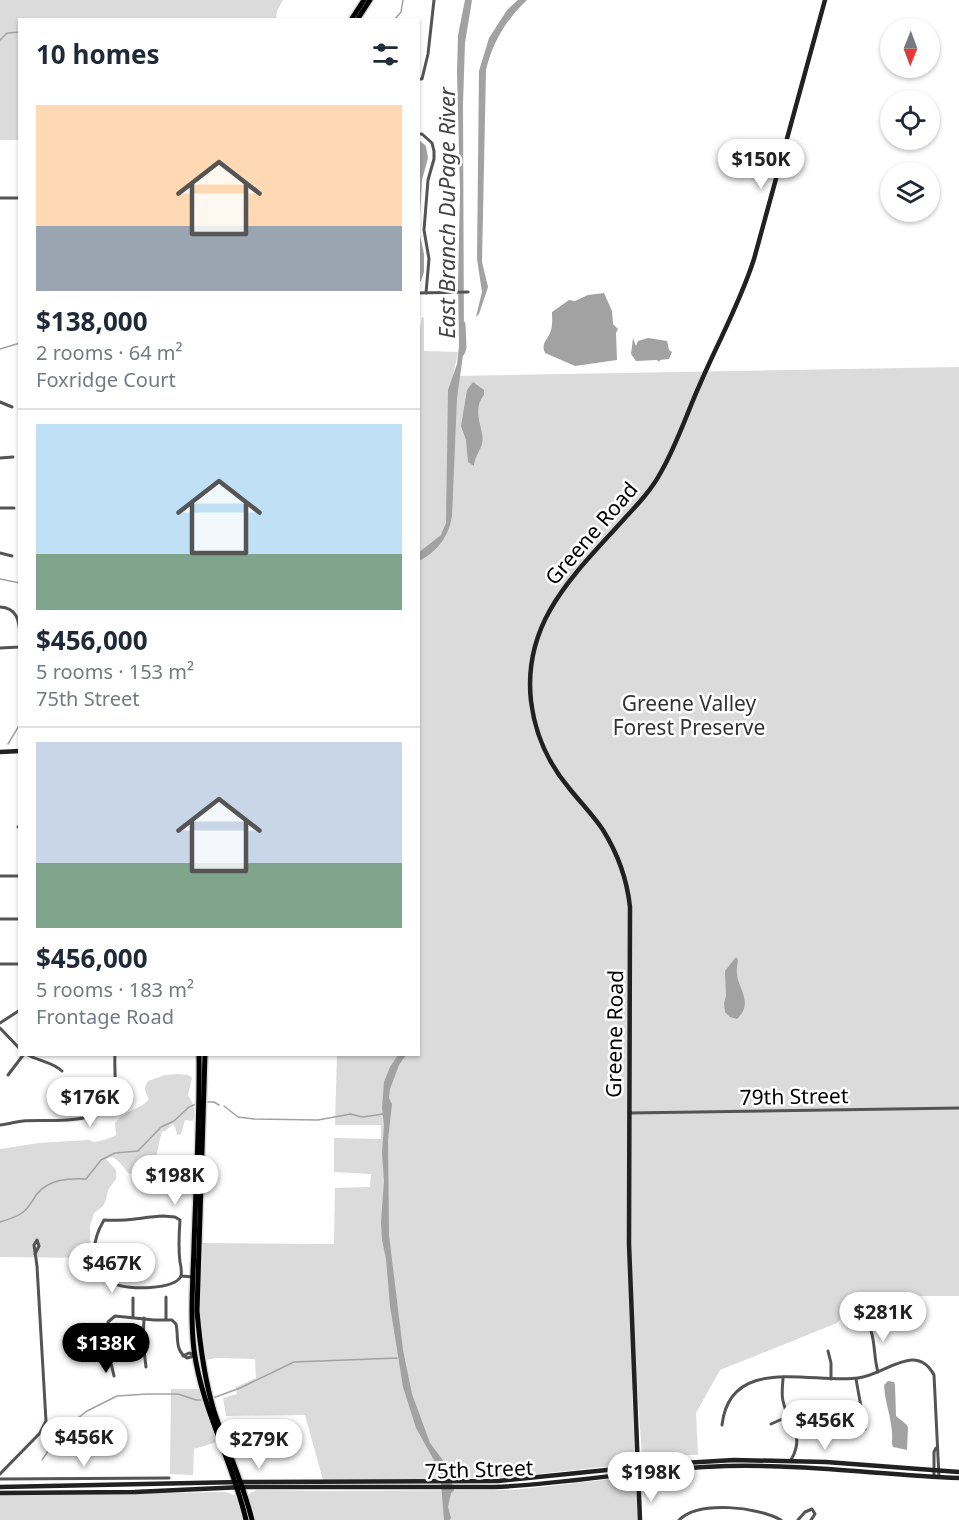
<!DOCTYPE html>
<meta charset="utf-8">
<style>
body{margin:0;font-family:"Noto Sans",sans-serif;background:#f6f6f7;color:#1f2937;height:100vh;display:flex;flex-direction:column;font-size:22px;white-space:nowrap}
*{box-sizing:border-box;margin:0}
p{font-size:20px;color:#747a83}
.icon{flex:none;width:33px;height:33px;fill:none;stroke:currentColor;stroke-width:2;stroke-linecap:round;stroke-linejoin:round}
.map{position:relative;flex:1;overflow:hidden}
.panel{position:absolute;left:18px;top:18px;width:402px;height:1038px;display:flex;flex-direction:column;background:#fff;border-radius:0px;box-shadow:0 2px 4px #0004}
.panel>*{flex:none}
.needle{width:39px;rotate:181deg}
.buttons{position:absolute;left:880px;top:18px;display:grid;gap:12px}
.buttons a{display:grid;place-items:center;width:60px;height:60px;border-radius:50%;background:#fff;box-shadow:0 2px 4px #0004;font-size:30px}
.price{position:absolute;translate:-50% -51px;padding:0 14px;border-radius:21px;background:#fff;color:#222;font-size:20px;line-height:39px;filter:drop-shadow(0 2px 3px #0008)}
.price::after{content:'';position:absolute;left:50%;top:36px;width:18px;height:14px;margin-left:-9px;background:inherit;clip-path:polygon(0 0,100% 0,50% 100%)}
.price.on{background:#000;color:#fff}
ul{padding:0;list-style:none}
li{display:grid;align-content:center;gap:12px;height:318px;padding:0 18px}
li+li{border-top:2px solid #e0e1e3}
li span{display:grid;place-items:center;height:186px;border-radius:0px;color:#555}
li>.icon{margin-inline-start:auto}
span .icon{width:108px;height:108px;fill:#fffc;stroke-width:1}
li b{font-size:26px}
h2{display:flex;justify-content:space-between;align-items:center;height:72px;padding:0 18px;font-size:26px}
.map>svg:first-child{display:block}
.green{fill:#dbdbdb}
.water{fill:#a2a2a2}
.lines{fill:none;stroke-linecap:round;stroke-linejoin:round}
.stream{stroke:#a2a2a2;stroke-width:1.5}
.river{stroke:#a2a2a2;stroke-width:5}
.primary-casing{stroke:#dbdbdb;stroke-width:8}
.street{stroke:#545454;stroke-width:3}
.secondary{stroke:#212121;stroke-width:4.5}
.primary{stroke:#000;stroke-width:5}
.labels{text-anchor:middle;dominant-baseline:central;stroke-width:5;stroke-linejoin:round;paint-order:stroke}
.street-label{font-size:21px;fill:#000;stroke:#fff}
.park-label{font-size:21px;fill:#323232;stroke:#fff}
.water-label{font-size:22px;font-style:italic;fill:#434343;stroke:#fff}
</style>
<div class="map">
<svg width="959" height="1520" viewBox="0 0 959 1520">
<rect width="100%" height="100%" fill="#fff"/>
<!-- green -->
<g class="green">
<polygon points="0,0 283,0 277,11 276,19 20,20 19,140 0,140"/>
<polygon points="422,317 424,318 424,351 458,352 453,376 959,367 959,1296 859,1296 837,1323 720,1370 696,1413 698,1455 678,1455 676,1452 653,1453 646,1456 642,1455 637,1386 632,1390 635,1460 631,1464 500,1478 323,1480 305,1415 226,1416 223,1398 237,1394 236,1387 256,1378 255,1359 217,1358 205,1360 200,1307 203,1243 334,1244 335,1188 370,1187 371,1174 334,1172 334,1138 381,1139 381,1125 335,1125 337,1055 418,1054 418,340"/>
<path d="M178,1074l10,1 4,3 -4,17c5,8 9,17 5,26l-8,-1 -4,14 -4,1 -2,-8 -2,-3 -8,7h-3l-6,26 -9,11 -6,-2 -4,8h-7l-4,-3c-2,-5 -9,-12 -14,-14l-6,2 10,11v9l-8,11 -2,10 -3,6 -9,7 -4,13v32l-90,-1v-108l39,-6 50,-3 5,2c4,0 18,-4 22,-7l-1,-12c10,-13 27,-14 34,-24 -4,-8 -6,-10 -1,-18l17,-6z"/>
<polygon points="171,1389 200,1389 217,1442 194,1449 193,1475 170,1474"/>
<polygon points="630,1477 636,1482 638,1520 450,1520 451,1518 444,1520 254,1520 248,1497 250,1493 257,1490 326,1491 513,1490"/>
<polygon points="225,1492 237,1496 244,1520 0,1520 0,1495"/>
</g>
<!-- water -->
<g class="water">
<path d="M465,0h7l-7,43 -2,60 1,245 -7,50 -5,118c-3,20 -15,36 -33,45l-1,-8 23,-18 5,-12 2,-133 9,-26 2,-18 -1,-63 2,-91 -3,-120 1,-37z"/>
<path d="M518,0h9c-21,20 -34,41 -41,70l-4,192 6,25 -9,27 -3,3 6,-25 -5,-33 2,-188 10,-33 18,-28z"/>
<polygon points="419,140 426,146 428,158 422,180 419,231 424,254 424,272 421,281 419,282"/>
<path d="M604,293l8,18 1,13 5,5 -2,4 1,27 -42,6 -30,-13c-4,-10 1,-11 5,-20 3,-6 2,-15 2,-21l17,-12 6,1 13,-6z"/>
<polygon points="633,338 636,346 638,341 648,338 667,341 669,350 672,352 669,359 660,360 659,362 657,360 636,361 631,354"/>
<path d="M473,382l11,8v5c-14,17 2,36 -2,49 -2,7 -8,14 -8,22l-6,-4 -2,-22 -5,-14 6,-36z"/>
<path d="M736,957l2,3c-1,6 -2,13 0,20 5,14 13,26 -1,39l-7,-2 -5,-5 -1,-9 2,-7 -1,-25z"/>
<polygon points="398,1055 406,1055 399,1065 390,1089 389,1098 392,1104 388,1140 389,1235 403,1350 412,1394 430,1443 448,1467 454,1491 451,1493 448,1507 451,1518 450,1520 444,1520 440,1471 416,1428 403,1387 390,1306 386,1259 382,1240 381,1222 384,1181 382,1153 384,1125 382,1108 384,1082 390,1067"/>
<path d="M888,1381l6,1 1,3 1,31 11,9 1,3 -1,22 -14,-3 -1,-3c2,-22 -7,-38 -8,-59z"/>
<path d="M802,1406l28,1 3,7 -1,8c-10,1 -16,5 -20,14l-6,-18 -6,-9z"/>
</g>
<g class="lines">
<!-- stream -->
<g class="stream">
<polyline points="57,20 69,20"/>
<polyline points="394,20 401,12 403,0"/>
<polyline points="0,40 7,33 20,32"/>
<polyline points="0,349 20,343"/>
<polyline points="0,579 20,583"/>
<polyline points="8,744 20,724"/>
<polyline points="206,1102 214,1102 219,1105"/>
<polyline points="224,1106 238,1117 254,1119 318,1120 351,1114"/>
<polyline points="350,1114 363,1117 383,1114"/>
<path d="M0,1222c7,-2 16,-5 22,-9 7,-5 10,-12 15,-19 12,-15 32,-16 49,-15l15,-19 14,-7 23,-2 23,-24 13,-6 15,-14 7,-3"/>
<polyline points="213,1398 240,1388 294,1362 397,1358"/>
<polyline points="42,1460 55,1441 78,1418 87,1411 117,1396 147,1394 178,1394 196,1400 203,1400"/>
</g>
<!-- river -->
<polyline class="river" points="462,353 464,348 463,324"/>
<defs>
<g id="primary">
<polyline points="351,20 364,0"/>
<polyline points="357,20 370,0"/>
<path d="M199,1054c1,64 -3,128 -5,192 -1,35 -4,69 0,104 8,60 39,112 52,170"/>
<path d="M205,1054l-8,257c3,35 7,67 17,100 12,37 29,71 38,109"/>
</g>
</defs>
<!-- primary casing -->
<use href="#primary" class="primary-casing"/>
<!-- street -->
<g class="street">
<polyline points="418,79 422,79 428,54 434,0"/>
<polyline points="418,134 422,134 432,143 434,151 434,159 428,180 424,230 429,259 426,293"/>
<polyline points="0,198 20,198"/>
<polyline points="418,293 468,292"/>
<polyline points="0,402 12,407"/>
<polyline points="0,458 13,457"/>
<polyline points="0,508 14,508"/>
<polyline points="0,553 12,556"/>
<path d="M0,607c17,1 19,13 20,28"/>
<polyline points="0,648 20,647"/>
<polyline points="18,827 20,825"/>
<polyline points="0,876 20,876"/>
<polyline points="0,919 20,919"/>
<polyline points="0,964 20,964"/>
<polyline points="0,1023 20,1010"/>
<polyline points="0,1028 20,1049"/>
<path d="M26,1054c12,7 27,8 36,17"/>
<polyline points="8,1075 24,1054"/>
<polyline points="629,1113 959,1108"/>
<path d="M0,1125c8,-1 15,-3 23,-4 26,-2 79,6 90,-24 4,-13 1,-29 2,-43"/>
<path d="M163,1216l12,1 5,3c-1,14 -2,27 0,42 1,4 2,9 1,14 -6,14 -54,14 -66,8 -27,-14 -24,-42 -11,-64 20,2 39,-3 59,-4z"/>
<polyline points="181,1276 194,1277"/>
<polyline points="166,1297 166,1319"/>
<polyline points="133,1298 133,1317"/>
<polyline points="144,1318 143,1342 146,1367"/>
<path d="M868,1323c8,14 5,33 10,49"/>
<polyline points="828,1351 831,1363 831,1379"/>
<path d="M107,1354l1,-32 7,-6 39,4h18l4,4c3,13 -2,26 11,34l7,-2"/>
<circle cx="108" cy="1359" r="4.5"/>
<polyline points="183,1356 189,1353 195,1355"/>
<polyline points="92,1360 104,1361"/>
<polyline points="111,1363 114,1376"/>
<path d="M783,1377c0,7 -2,16 0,24 5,24 23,33 8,59"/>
<polyline points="856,1379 865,1429"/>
<polyline points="771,1424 789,1416"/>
<path d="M722,1425c8,-71 90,-41 136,-47 27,-3 58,-37 76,-3l5,102"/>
<polyline points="0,1474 40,1433 46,1421 37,1266 34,1245 37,1240 39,1246 35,1254"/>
<polyline points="934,1477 934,1452 936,1448"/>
<polyline points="0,1479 169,1478"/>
<path d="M679,1520c20,-20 79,-13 102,0"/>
<polyline points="798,1520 805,1512 812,1509 815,1514 811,1520"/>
</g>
<!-- secondary -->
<g class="secondary">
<polyline points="0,752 20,751"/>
<polyline points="0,1487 241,1482 498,1481 666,1464 734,1460 826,1462 959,1472"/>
<path d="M0,1493l135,-1 108,-5h251c78,-3 154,-19 232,-21 78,-2 155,9 233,12"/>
<path d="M640,1520l-11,-276 1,-337c-3,-28 -12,-53 -27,-77 -10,-15 -23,-28 -34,-42 -21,-25 -34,-54 -38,-87 -9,-81 45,-128 94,-183 14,-15 27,-29 36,-46 16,-28 26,-59 39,-88 18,-42 40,-81 54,-125l71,-259"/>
</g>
<!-- primary -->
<use href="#primary" class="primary"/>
</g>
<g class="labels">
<!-- street labels -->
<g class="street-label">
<text transform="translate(591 533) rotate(-49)">Greene Road</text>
<text transform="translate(614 1034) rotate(-89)">Greene Road</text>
<text transform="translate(794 1096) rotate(-1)">79th Street</text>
<text transform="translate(479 1469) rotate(-2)">75th Street</text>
</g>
<!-- park labels -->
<g class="park-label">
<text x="689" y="703">Greene Valley<tspan x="689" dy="24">Forest Preserve</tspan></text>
</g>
<!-- water labels -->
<g class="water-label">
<text transform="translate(446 213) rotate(-90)">East Branch DuPage River</text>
</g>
</g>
</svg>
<div class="buttons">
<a><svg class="needle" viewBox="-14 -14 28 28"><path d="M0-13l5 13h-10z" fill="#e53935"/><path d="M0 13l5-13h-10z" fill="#747a83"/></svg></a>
<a><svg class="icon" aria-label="locate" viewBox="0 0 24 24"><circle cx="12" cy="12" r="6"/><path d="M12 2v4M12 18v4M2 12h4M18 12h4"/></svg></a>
<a><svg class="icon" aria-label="layers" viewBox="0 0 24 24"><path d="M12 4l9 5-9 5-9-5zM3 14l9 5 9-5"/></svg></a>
</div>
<b class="price" style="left:761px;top:190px">$150K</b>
<b class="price" style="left:90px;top:1128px">$176K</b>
<b class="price" style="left:175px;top:1206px">$198K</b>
<b class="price" style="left:112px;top:1294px">$467K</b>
<b class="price" style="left:883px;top:1343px">$281K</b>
<b class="price on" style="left:106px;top:1374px">$138K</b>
<b class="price" style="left:825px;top:1451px">$456K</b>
<b class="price" style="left:84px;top:1468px">$456K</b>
<b class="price" style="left:259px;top:1470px">$279K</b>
<b class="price" style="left:651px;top:1503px">$198K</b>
<section class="panel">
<h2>10 homes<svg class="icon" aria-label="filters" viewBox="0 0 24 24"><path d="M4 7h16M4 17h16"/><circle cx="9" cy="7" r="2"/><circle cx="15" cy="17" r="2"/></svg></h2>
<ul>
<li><span style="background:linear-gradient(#ffd9b3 65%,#9aa5b1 0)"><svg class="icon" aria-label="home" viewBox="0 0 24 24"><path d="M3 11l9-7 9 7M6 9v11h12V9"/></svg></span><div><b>$138,000</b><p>2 rooms · 64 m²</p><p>Foxridge Court</p></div></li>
<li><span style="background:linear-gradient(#bfe0f5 70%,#7fa58c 0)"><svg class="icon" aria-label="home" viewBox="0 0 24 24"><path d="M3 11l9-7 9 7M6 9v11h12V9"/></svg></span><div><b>$456,000</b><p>5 rooms · 153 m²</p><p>75th Street</p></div></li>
<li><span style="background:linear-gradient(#c9d6e8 65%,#7fa58c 0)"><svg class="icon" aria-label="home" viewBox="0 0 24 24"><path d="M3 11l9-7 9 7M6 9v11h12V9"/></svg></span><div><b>$456,000</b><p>5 rooms · 183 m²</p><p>Frontage Road</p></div></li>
</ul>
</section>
</div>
